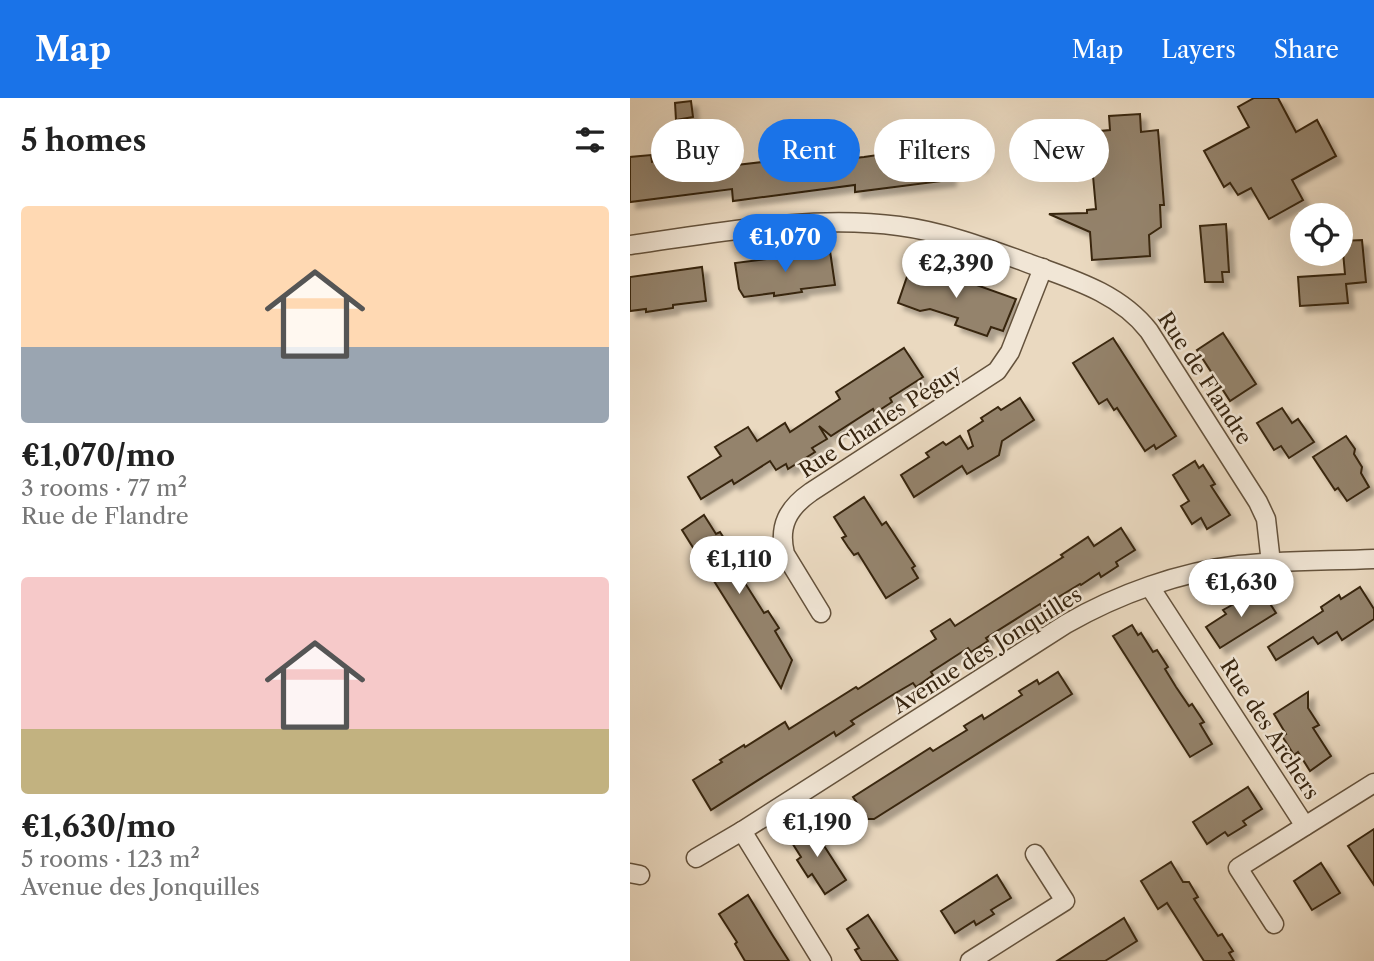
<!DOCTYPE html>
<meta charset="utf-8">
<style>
body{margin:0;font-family:"Libre Caslon Text",serif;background:#f6f6f6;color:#222;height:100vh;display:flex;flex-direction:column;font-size:26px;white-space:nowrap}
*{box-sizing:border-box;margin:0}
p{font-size:23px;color:#767676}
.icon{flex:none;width:38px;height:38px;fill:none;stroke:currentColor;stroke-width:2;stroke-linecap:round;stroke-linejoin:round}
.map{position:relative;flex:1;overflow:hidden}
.sheet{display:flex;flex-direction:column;background:#fff;width:630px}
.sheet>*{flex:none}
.guide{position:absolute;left:21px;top:21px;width:618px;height:63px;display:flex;gap:14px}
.controls{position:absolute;left:660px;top:105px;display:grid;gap:14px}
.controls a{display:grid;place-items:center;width:63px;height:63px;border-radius:50%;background:#fff;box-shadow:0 7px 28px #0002;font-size:35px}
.price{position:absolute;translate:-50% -60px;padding:0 16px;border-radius:24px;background:#fff;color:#222;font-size:23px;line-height:46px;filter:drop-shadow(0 2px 4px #0008)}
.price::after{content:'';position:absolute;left:50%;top:42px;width:21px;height:16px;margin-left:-10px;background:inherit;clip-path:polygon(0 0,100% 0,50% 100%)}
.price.active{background:#1a73e8;color:#fff}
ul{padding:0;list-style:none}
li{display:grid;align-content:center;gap:14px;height:371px;padding:0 21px}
li span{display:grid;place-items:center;height:217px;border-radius:7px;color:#555}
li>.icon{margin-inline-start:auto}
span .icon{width:126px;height:126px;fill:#fffc;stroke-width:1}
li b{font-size:30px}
h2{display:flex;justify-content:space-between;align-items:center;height:84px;padding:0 21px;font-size:30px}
.chip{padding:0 24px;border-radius:32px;background:#fff;box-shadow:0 7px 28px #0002;font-size:24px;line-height:63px}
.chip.active{background:#1a73e8;color:#fff}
header{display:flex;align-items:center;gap:42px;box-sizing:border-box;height:98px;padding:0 35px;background:#1a73e8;color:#fff}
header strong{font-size:33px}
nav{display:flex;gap:38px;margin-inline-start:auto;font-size:24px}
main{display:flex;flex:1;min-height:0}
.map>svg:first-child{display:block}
.building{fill:#94836c;stroke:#372510;stroke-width:2;filter:url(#shadow)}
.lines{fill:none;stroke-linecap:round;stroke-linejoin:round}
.minor-casing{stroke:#64523c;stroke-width:21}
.minor{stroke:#f1e6d6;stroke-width:18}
.labels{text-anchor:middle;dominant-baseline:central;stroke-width:5;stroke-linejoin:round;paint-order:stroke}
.street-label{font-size:21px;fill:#372510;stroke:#f1e6d6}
</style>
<header>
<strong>Map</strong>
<nav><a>Map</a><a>Layers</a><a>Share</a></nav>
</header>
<main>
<section class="sheet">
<h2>5 homes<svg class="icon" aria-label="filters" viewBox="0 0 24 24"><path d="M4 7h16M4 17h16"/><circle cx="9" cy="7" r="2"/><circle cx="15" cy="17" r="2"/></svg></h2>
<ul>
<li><span style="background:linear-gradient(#ffd9b3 65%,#9aa5b1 0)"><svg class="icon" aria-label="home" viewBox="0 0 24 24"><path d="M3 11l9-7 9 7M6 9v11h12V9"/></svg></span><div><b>€1,070/mo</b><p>3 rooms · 77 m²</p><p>Rue de Flandre</p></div></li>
<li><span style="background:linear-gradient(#f6c9c9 70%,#c2b280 0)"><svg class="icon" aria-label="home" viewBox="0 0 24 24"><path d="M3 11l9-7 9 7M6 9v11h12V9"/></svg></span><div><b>€1,630/mo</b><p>5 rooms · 123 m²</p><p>Avenue des Jonquilles</p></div></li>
</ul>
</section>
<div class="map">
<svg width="744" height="863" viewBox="0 0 744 863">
<defs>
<filter id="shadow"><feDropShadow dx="6" dy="6" stdDeviation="2" flood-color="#0004"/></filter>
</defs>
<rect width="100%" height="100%" fill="#ead9c0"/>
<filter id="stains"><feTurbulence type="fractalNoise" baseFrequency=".00286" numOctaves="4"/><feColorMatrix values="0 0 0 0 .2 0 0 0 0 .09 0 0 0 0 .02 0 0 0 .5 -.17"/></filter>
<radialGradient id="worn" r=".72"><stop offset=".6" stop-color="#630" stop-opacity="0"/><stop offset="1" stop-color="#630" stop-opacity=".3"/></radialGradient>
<!-- building -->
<g class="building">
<polygon points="624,0 648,0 666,34 687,22 706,58 662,82 673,102 639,121 621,90 608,97 600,85 594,89 574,53 619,29 608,9"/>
<polygon points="61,3 63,19 46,22 45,5"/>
<polygon points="510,16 511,34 528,32 534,107 530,107 531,129 519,137 520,158 462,162 460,134 419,116 457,115 457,112 466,111 459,34 480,32 479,18"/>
<polygon points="315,39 316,50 349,47 351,67 319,71 320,82 225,94 225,87 103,103 102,91 0,104 0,59 21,57 22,64 37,62 37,64 71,60 72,71 132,64 132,61 159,57 160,60 194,56 195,63 234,59 255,56 254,53 282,49 281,44"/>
<polygon points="596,126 599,174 592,174 593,184 575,184 570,128"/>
<polygon points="732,142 736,184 716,186 718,205 670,208 668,179 715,176 712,143"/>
<polygon points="200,153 205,187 171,191 172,194 144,198 144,195 114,199 109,191 105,165"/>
<polygon points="282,164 386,201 373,233 361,229 357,238 325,227 328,220 300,211 290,213 268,205"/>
<polygon points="72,169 76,203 43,207 43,210 16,214 16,211 0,213 0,179"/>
<polygon points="593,235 626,286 600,303 567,252"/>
<polygon points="483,240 546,338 526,351 524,347 515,353 487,310 484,312 477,301 469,306 443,265"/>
<polygon points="274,250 293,279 260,300 262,304 245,315 243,311 201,338 189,328 197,341 182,350 185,354 158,371 156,366 146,372 140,363 104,386 102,382 71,401 58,379 91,358 85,349 118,329 127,343 155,325 160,334 210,301 206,294"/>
<polygon points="390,300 404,322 372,343 369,357 337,376 332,368 284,399 271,377 299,359 296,355 313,344 316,347 330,338 338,351 343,348 338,333 353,323 351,320 368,309 371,312"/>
<polygon points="652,310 662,325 668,321 684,344 659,360 651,348 644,352 627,325"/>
<polygon points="716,338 725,351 724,356 732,369 731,375 739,389 717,403 708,390 705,392 683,359"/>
<polygon points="565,363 569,370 573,367 585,386 581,388 600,417 577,431 571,420 562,426 551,408 559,403 543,377"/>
<polygon points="234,399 252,427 256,424 285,468 282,470 288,480 256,500 228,455 224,457 218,449 212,440 216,438 204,419"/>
<polygon points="74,417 86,436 90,434 101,451 97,454 110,473 108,474 134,515 138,513 149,530 145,533 162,562 151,590 52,432"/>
<polygon points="491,430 505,452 486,464 488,468 471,479 469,475 451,487 450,486 412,509 410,506 356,540 358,543 341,554 338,550 301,574 303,577 286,589 283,585 264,596 221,623 224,626 206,638 204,634 81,712 63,682 92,664 90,662 114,647 115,649 155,624 159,631 226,589 228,591 306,541 301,533 320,521 325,528 433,459 431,457 458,439 464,448"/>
<polygon points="730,489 744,511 744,521 712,542 707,534 688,546 683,539 646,562 638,549 693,513 691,509 709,497 711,501"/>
<polygon points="632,493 646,515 590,550 576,529 596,516 593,512 602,507 610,501 613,505"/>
<polygon points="502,527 508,537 511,535 523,554 527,552 538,569 535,571 546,589 559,608 562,606 574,624 570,626 582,646 560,659 483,538"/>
<polygon points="428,574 442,596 244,721 238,721 223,699 300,650 303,653 337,632 334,628 352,617 354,621 392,597 389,593 407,582 409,586"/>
<polygon points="678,594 678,610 689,627 683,630 701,658 680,673 668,654 664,657 652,638 656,636 644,616"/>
<polygon points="618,689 632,711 613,723 616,727 598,738 595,734 577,746 563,724"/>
<polygon points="180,726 216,782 195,796 182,776 178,779 167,762 171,759 159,740"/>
<polygon points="744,731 744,787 718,748"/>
<polygon points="541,764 553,784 559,784 568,799 564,801 588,838 592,836 597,844 603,853 599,855 604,863 574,863 537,805 528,811 511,783"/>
<polygon points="691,765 710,795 682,812 664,783"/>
<polygon points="367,777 381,800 361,812 364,816 346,827 344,823 325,835 311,813"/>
<polygon points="118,797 143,838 159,863 115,863 105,846 107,844 89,816"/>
<polygon points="238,817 256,845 268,863 232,863 225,852 229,850 217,831"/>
<polygon points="494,820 507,843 475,863 427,863"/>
</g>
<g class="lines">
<defs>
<g id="minor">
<path d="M0,147c88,-12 181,-31 269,-19 47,6 93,24 137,40 42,15 85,29 113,65l109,171 8,17 5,44"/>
<polyline points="520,489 675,728"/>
<path d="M191,515l-36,-59c-7,-28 3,-46 26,-62l186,-121 13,-19 33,-84"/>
<polyline points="112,733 192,863"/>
<path d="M66,760l46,-27 324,-207c52,-30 114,-52 173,-59 45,-5 90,-4 135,-6"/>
<polyline points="0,775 10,777"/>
<polyline points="644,826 608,770 744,685"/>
<polyline points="340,863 435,803 405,756"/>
</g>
</defs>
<!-- minor casing -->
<use href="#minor" class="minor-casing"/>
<!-- minor -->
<use href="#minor" class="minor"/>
</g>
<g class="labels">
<!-- street labels -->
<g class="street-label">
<text transform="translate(575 280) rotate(57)">Rue de Flandre</text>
<text transform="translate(250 323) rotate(-33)">Rue Charles Péguy</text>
<text transform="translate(357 552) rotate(-32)">Avenue des Jonquilles</text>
<text transform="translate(640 631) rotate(57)">Rue des Archers</text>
</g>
</g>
<rect width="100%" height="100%" filter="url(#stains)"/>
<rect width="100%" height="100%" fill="url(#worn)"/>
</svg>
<div class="controls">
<a><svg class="icon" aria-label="locate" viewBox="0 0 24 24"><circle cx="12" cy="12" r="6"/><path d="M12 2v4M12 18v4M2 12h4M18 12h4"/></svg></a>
</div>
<b class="price active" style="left:155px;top:176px">€1,070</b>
<b class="price" style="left:326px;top:202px">€2,390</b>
<b class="price" style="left:109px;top:498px">€1,110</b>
<b class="price" style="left:611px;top:521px">€1,630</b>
<b class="price" style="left:187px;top:761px">€1,190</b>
<div class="guide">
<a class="chip">Buy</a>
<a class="chip active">Rent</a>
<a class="chip">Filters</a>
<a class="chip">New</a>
</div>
</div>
</main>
